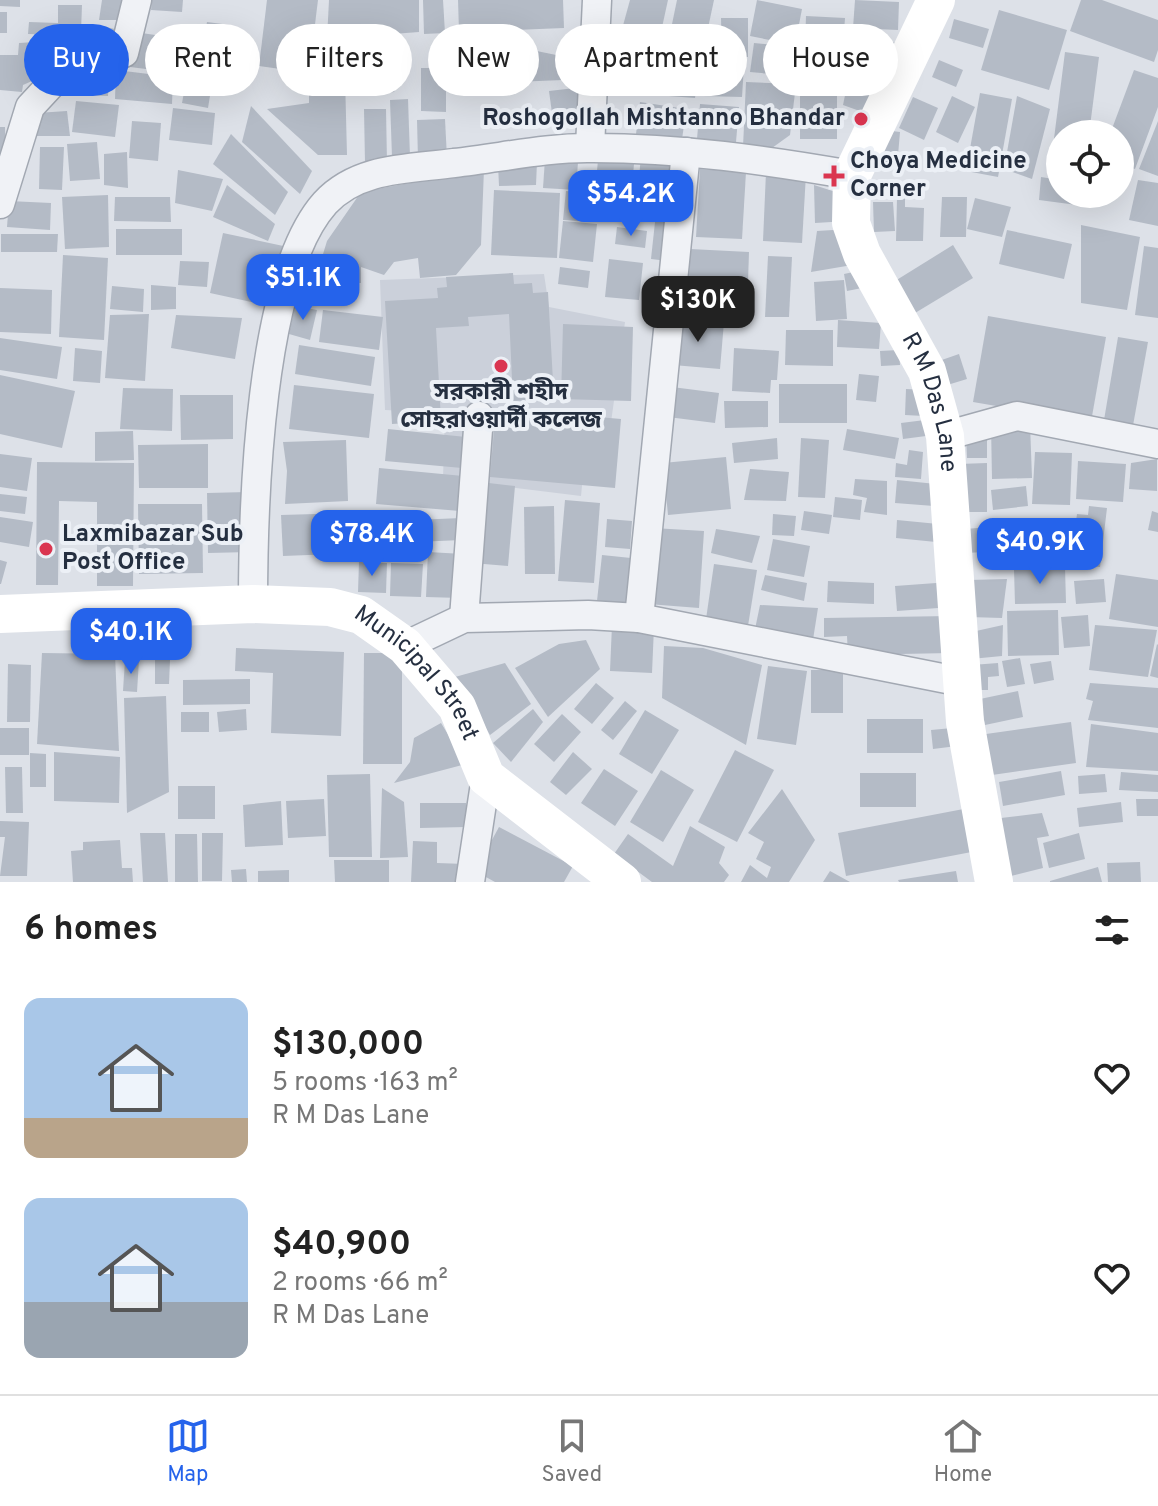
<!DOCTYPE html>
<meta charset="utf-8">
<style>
body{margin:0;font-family:Overpass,"Noto Sans Bengali",sans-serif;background:#f2f2f2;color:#222;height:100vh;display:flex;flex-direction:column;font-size:30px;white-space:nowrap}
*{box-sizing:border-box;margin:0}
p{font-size:26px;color:#767676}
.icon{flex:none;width:44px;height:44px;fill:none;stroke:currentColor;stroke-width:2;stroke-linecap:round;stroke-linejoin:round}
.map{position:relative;height:882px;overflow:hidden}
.drawer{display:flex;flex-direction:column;background:#fff;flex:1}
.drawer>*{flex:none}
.banner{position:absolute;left:24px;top:24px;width:1110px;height:72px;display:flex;gap:16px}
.controls{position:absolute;left:1046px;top:120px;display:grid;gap:16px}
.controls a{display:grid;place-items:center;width:88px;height:88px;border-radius:50%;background:#fff;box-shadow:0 8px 32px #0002;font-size:40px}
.price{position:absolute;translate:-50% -68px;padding:0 18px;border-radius:16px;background:#2563eb;color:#fff;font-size:26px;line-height:52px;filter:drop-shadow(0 2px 4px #0008)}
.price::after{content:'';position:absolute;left:50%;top:48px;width:24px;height:18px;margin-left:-12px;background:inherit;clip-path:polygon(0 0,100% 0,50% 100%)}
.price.selected{background:#222;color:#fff}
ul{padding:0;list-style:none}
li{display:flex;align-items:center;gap:24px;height:200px;padding:0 24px}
li span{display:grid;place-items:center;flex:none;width:224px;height:160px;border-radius:16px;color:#555}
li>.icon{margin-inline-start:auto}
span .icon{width:96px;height:96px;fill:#fffc;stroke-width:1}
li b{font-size:34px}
h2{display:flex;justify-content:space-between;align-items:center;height:96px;padding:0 24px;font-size:34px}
.tag{padding:0 28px;border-radius:36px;background:#fff;box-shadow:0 8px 32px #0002;font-size:28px;line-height:72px}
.tag.selected{background:#2563eb;color:#fff}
.menu{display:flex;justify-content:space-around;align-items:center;height:112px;border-top:2px solid #e0e0e0;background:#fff;font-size:22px;color:#767676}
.menu a{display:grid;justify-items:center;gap:4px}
.menu .selected{color:#2563eb}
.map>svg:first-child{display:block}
.built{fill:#cbd0da}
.building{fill:#b4bbc6}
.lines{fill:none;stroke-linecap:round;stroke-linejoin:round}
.street-casing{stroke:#a2a8b2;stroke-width:31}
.street{stroke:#f0f2f6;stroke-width:28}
.secondary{stroke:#fff;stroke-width:38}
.poi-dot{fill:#da3550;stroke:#ecf0f6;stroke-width:3}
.labels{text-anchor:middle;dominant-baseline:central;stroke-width:8;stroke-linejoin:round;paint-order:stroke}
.poi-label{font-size:24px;font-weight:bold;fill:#252f40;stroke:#ecf0f6;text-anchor:start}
.street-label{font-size:24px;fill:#252f40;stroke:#ecf0f6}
</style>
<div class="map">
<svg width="1158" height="882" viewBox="0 0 1158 882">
<rect width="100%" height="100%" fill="#dde1e8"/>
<!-- built -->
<polygon class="built" points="544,274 549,307 625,322 606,458 585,455 581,496 443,479 445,413 385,410 380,280"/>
<!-- building -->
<g class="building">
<polygon points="0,0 20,0 20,7 0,6"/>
<polygon points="102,0 129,0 126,20 99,20"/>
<polygon points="152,0 183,0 182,12 151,10"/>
<polygon points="267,0 318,0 309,73 259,66"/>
<polygon points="329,0 419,0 419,32 327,39"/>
<polygon points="423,0 443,0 445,33 424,34"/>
<polygon points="458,0 563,0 564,28 459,32"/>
<polygon points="630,0 668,0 657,50 616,51"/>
<polygon points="677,0 714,0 701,61 666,53"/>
<polygon points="757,0 802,9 795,45 750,36"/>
<polygon points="855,0 899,2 898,30 853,28"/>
<polygon points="1081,0 1102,0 1158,20 1158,50 1154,62 1070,31"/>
<polygon points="58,5 82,5 80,59 56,59 57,35 28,34 29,22 58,23"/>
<polygon points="999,10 1067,30 1049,90 981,70"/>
<rect x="0" y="12" width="7" height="21"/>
<polygon points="806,16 845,18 843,46 805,45"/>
<polygon points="721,18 748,18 748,57 722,57"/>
<polygon points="954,19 989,29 983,48 949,38"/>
<polygon points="207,22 230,25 224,64 201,60"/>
<polygon points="102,26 119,30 117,48 94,59"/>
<polygon points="135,32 182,39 178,73 130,67"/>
<polygon points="855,37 898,43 889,64 852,54"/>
<polygon points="51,41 53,58 46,67 34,70 32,81 23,85 22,92 0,90 0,55 18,55 19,43"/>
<polygon points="754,43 785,46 782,75 750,72"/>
<polygon points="527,49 561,56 563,80 492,83 490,50"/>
<polygon points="390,50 410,61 394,92 364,96"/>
<polygon points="1065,52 1099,57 1089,134 1060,134 1060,171 1050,170"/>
<polygon points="646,59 699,64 695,98 643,94"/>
<polygon points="939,60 963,70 956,87 932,77"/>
<polygon points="852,62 890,73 868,114 843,105"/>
<polygon points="703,64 744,65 742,97 703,96"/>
<rect x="800" y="65" width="37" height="74"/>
<polygon points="189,66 214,71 208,108 182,103"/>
<polygon points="421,68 446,68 446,112 421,111"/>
<polygon points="116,70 173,77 172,104 115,99"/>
<polygon points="1134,70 1158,78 1158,107 1135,169 1120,164 1120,134 1110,134"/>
<polygon points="82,72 109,73 108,96 81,95"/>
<polygon points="309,77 345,77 347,155 318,155 267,109 309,103"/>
<polygon points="746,82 796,84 790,135 772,148 743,147"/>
<polygon points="584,87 589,123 554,128 549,91"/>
<polygon points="980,93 1012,99 998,177 966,171"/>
<polygon points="952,96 975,107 958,143 936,132"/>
<polygon points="1017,96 1050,109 1032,179 1004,169"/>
<polygon points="913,97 938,108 924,140 899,128"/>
<polygon points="408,99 410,157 392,157 390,100"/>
<polygon points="76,101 119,105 115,137 72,132"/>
<polygon points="640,102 686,109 682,140 636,134"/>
<polygon points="700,104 739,107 736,142 697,139"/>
<polygon points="251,106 312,171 300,194 242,142"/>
<polygon points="173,108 215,113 212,145 169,140"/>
<polygon points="364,109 386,109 387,163 365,163"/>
<polygon points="67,111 70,136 34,136 37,113"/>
<polygon points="445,119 447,158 418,159 417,120"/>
<polygon points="132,121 161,123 158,161 129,158"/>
<polygon points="1158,121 1158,176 1139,169"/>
<polygon points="0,127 5,127 6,167 0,167"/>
<polygon points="876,129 900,132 897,167 873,165"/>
<polygon points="231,134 288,192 275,215 213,164"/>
<polygon points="97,142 100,179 70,181 67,144"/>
<polygon points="40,147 64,147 62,190 39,189"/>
<polygon points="127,152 128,188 104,185 104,154"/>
<polygon points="641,155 678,159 676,181 639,178"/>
<polygon points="545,159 578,162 576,190 543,188"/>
<polygon points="598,160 634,164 632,186 596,182"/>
<polygon points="537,162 536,185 499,186 498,164"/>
<polygon points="484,169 481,245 456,275 420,278 418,258 394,262 384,275 361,267 361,283 343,283 343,297 321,295 313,287 327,241 361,192"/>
<polygon points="700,169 746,172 742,239 696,237"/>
<polygon points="178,170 223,179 212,211 175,203"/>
<polygon points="766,172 806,174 802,243 763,241"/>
<polygon points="1041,177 1060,180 1060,194 1078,194 1077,205 1039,200"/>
<polygon points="1138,180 1158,183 1158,226 1129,220"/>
<polygon points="227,185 275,224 268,241 213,217"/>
<polygon points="814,185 845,195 848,221 815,223"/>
<polygon points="494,190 560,193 557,258 491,255"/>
<polygon points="566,191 598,194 596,222 563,220"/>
<polygon points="108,195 109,247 65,249 62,197"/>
<polygon points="115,197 170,197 171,222 114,221"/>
<polygon points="942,197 967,197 966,237 940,237"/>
<polygon points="897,198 905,198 905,207 924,208 923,241 896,241"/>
<polygon points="975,198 1011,207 1002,237 967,229"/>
<polygon points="9,201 51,203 50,230 7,227"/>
<polygon points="873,202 893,202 895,231 874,232"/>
<polygon points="656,213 673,215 668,261 651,259"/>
<polygon points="563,221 597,224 593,262 559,258"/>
<polygon points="1081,225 1140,237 1127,310 1081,303"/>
<polygon points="617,227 647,231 645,248 615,244"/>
<rect x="116" y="229" width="66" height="26"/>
<polygon points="849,229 864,263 811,272 817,231"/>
<polygon points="1007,230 1072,244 1064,279 999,264"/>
<polygon points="223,233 288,247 275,307 210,293"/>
<polygon points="1,234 58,234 57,252 1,252"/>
<polygon points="953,245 973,278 915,313 895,281"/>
<polygon points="1144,246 1158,248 1158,318 1135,315"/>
<polygon points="690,249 749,252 748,282 689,279"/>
<polygon points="63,255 108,258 104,340 59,337"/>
<polygon points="768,256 792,257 789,317 765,317"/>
<polygon points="609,259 643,263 639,300 605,297"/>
<polygon points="180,261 209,262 207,287 178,285"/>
<polygon points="560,267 590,271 588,288 558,284"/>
<polygon points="858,271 862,288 847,291 844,274"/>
<polygon points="513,273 514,284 532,283 533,293 548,292 554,399 513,401 509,314 468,317 469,326 436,328 441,421 392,424 385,301 438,298 437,288 447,287 446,277"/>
<polygon points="844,280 847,319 816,321 814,282"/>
<polygon points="151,285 176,287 176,309 151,310"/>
<polygon points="688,285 752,292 749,320 686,314"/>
<polygon points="112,286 144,289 143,312 110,309"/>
<polygon points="0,288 52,290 51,334 0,332"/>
<polygon points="295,306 317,310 310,340 289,334"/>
<polygon points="323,310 383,317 379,350 319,342"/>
<polygon points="149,314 145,381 105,378 110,315"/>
<polygon points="176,315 242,318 235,359 171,348"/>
<polygon points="988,316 1106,337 1091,422 973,402"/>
<polygon points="677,318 724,322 720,369 673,365"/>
<polygon points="838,320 881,323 879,349 837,347"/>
<polygon points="563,324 633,327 631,401 561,399"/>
<polygon points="786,330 833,330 833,366 785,365"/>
<polygon points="1118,337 1148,342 1132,431 1103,426"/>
<polygon points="0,338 62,347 57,379 0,370"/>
<polygon points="299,345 375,357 371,386 295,374"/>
<polygon points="75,348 102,351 100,383 73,381"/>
<polygon points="734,348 779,351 777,380 771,380 770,393 732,391"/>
<polygon points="899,350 900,365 881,366 880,351"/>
<polygon points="959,354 967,379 944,386 936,362"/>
<polygon points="859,374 879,376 876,402 856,400"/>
<polygon points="0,375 75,391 62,448 0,434"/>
<rect x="779" y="384" width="68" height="39"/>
<polygon points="294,385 374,394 369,438 289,429"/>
<polygon points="672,387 719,393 715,423 668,417"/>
<polygon points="123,388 173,389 172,431 120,429"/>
<polygon points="906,389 925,390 924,416 905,415"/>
<polygon points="180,395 233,395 233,439 181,440"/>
<polygon points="724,401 768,401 768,427 725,428"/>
<polygon points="496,408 621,419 615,488 490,477"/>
<polygon points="925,420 926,436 903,439 901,423"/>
<polygon points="1030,424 1032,478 992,479 991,425"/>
<polygon points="388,429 466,437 462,468 385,461"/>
<polygon points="847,429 899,438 895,459 843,450"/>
<polygon points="133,431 134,460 95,461 95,432"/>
<polygon points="966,434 987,434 987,458 967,458"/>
<polygon points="777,438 778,459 734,463 732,443"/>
<polygon points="801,438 829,440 825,498 798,497"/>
<polygon points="346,440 348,501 285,504 287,471 283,442"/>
<polygon points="208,444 208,488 139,488 138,445"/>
<polygon points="909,450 923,452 921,479 895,477 896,463 907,465"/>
<polygon points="1035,452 1072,453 1070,505 1032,504"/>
<polygon points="0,454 32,458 27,491 0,487"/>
<polygon points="726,457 731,509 668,515 663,463"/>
<polygon points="1157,459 1157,491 1129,489 1131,463"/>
<polygon points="1078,461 1126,464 1123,502 1076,499"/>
<polygon points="37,462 134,463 133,586 97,586 97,502 59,501 58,585 36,585"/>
<polygon points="987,463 987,512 958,512 959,464"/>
<polygon points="379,468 463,476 460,511 376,504"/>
<polygon points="750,469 789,472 786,501 744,500"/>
<polygon points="855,479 887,481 887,515 864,512 867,498 853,495"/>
<polygon points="897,480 936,484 934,506 895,503"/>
<polygon points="480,482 515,486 508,566 472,563"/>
<polygon points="1026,486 1028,506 993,510 991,490"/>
<polygon points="248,492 250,552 208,553 207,493"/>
<polygon points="0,494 27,497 25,514 0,511"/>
<polygon points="835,497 862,500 860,520 833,517"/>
<polygon points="565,500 600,503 594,583 558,581"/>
<polygon points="138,504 202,504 203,573 139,574"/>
<polygon points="554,506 555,574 525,574 524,507"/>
<polygon points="1089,506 1107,508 1100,567 1070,565 1077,514 1088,515"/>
<polygon points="804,511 832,515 829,534 801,530"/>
<polygon points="1152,511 1158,513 1158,532 1148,530"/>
<polygon points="384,512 385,552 283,556 281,515"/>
<polygon points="773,514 796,516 794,536 772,535"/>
<polygon points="0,517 33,522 29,547 0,542"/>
<polygon points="461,518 462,540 415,542 415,520"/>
<polygon points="607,519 632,521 630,549 605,547"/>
<polygon points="897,520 938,524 936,542 896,538"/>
<polygon points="1027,524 1029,548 1065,549 1065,562 1028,561 1029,549 967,553 965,529"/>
<polygon points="653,528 704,531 699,608 648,604"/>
<polygon points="716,529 760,536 752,563 711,553"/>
<polygon points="773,539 810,546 804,577 767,570"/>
<polygon points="428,552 463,554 460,598 426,597"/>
<polygon points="602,555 631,558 626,605 597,601"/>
<polygon points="0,560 7,562 1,584 0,584"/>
<polygon points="359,562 387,563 386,593 358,592"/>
<polygon points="391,563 423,564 421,597 390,596"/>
<polygon points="714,564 757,570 747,632 705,626"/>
<polygon points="1065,567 1066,603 1015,604 1014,569"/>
<polygon points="1116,574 1158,580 1158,627 1109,619"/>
<polygon points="765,575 807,583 804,601 761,590"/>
<polygon points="1007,579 1002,618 969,617 969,580"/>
<polygon points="1104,579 1106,602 1076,604 1074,581"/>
<polygon points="828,581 874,583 874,604 827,602"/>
<polygon points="950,582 952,607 897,611 895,586"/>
<polygon points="760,605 818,608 812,646 754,634"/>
<polygon points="1058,610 1059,655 1008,656 1007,611"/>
<polygon points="1088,615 1090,646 1064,648 1061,617"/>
<polygon points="950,616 951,653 848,655 847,636 824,637 824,618"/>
<polygon points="612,625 654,627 652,673 610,671"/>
<polygon points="1003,625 1002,656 971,659 967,633"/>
<polygon points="1095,625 1157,630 1148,677 1089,670"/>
<polygon points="586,640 600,669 548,717 515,668 559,644"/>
<polygon points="1157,644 1158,645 1158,678 1150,676"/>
<polygon points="664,646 703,648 762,665 746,745 662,698"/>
<polygon points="236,648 344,652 341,736 271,733 273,673 235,671"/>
<polygon points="42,653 115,654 119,751 37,744"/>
<polygon points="364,653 402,653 402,764 363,764"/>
<polygon points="1020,658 1025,684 1007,687 1002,661"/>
<polygon points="125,660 139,660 137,692 123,691"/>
<polygon points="155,660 170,660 169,684 155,684"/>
<polygon points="1051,661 1054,680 1034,684 1030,664"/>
<polygon points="505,663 531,704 490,735 455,677"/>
<polygon points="998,663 999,676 988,677 988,690 972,690 972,665"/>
<polygon points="8,664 31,665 30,722 7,722"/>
<polygon points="768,666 807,671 796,745 757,739"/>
<rect x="811" y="670" width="32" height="43"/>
<polygon points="250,679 250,704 183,705 183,680"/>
<polygon points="596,683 614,698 592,724 574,709"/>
<polygon points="1090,683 1158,688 1158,728 1088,720 1093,701 1086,699"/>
<polygon points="1018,691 1023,717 985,725 980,699"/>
<polygon points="166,696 169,792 127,813 124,698"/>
<polygon points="625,701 637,711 613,740 601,730"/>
<polygon points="246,709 247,730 219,732 217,712"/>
<polygon points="533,709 543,722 511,762 493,743"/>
<polygon points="645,710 679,730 652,774 619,754"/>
<rect x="181" y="712" width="28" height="20"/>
<polygon points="562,714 581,732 554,762 534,744"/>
<rect x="867" y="719" width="56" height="34"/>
<polygon points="1071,722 1076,763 992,775 986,734"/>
<polygon points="441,723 466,764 394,783 410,762 414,738"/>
<polygon points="1091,724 1158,733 1158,771 1086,767"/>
<polygon points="963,727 965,745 933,749 931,730"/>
<rect x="0" y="728" width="29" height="27"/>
<polygon points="735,750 774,770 737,842 698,822"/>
<polygon points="54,752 120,757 119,803 54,801"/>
<polygon points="573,752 592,769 566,795 550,782"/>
<polygon points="30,753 46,754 46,787 30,787"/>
<polygon points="5,767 22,767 23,813 6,813"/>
<polygon points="604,769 638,791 615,826 581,803"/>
<polygon points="661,770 694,790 663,842 630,822"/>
<polygon points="1061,771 1065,795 1003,806 999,782"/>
<polygon points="1121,772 1158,775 1158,792 1119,790"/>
<rect x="860" y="773" width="56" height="34"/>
<polygon points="370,774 372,857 329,857 327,775"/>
<polygon points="1105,774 1107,792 1079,794 1078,776"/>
<rect x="178" y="786" width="37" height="33"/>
<polygon points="382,788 404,802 408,857 380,858"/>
<polygon points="782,789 815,840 789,882 741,882 750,865 767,878 771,867 756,859 764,842 748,833"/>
<polygon points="324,799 326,836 288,838 286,801"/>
<polygon points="1136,799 1158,799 1158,816 1137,816"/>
<polygon points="281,801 283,845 245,847 243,805"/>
<polygon points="1121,802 1123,822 1079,827 1077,808"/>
<polygon points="420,803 466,803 466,827 420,828"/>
<polygon points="974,807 982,850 846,876 838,833"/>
<polygon points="1042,813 1049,836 1037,838 1043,868 1007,877 1001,818"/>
<polygon points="0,821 29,822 27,876 0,876 5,837 0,837"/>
<polygon points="690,826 725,847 719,863 729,875 724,882 652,882 614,854 628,834 673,866"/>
<polygon points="499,827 573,866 564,882 495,882 475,871"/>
<polygon points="140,833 165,833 168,882 143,882"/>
<polygon points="202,833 223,833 222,881 202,881"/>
<polygon points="1079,833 1085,859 1049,868 1043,843"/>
<polygon points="175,834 197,834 198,882 175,882"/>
<polygon points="120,840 122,868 132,868 133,882 73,882 71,851 83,850 83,842"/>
<polygon points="413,841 437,842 437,863 465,864 464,882 411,882"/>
<polygon points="334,860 389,860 389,882 335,882"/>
<polygon points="1140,862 1141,882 1108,882 1107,863"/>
<polygon points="1098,867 1102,882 1050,882 1050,881"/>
<polygon points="246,869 247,882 232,882 231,870"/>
<polygon points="289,870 289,882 258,882 258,871"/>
<polygon points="830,871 850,882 823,882"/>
<polygon points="956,871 958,882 899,882 898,880"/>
</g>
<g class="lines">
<defs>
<g id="street">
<polyline points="590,147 597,0"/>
<polyline points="0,204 30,107 57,78 124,53 137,0"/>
<polyline points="945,436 1017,416 1158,444"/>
<path d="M253,604c0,-99 6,-327 72,-401 33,-36 84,-34 129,-40 46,-5 94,-16 139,-15 88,0 173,12 259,27"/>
<polyline points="464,618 479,416"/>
<polyline points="639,618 686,152"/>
<polyline points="405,646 464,618 588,615 639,618 962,682"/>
<polyline points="470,882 486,777"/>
</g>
</defs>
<!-- street casing -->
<use href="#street" class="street-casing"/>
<!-- street -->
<use href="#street" class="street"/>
<!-- secondary -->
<g class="secondary">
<path id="s1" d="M936,0l-84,175 -1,48 11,31 65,117 18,65 20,286 29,160"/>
<path id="s2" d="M0,614l253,-10 77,3 31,8 44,31 52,61 29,70 136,105"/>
</g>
</g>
<!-- markers -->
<g class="poi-dot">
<circle cx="861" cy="119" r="8"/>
<path d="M830 164h8v8h8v8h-8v8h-8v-8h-8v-8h8z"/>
<circle cx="501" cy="366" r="8"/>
<circle cx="46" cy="549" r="8"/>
</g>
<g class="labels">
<!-- poi labels -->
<g class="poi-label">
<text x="845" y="119" text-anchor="end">Roshogollah Mishtanno Bhandar</text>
<text x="850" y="162">Choya Medicine<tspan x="850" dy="28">Corner</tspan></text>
<text x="501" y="393" text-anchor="middle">সরকারী শহীদ<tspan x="501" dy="28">সোহরাওয়ার্দী কলেজ</tspan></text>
<text x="62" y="535">Laxmibazar Sub<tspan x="62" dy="28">Post Office</tspan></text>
</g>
<!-- street labels -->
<g class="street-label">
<text stroke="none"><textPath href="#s1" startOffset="440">R M Das Lane</textPath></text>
<text stroke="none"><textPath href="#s2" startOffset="444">Municipal Street</textPath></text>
</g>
</g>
</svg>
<div class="controls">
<a><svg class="icon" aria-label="locate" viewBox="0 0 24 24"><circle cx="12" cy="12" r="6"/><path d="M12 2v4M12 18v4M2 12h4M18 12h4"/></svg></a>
</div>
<b class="price" style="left:631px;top:238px">$54.2K</b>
<b class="price" style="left:303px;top:322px">$51.1K</b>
<b class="price selected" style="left:698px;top:344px">$130K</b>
<b class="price" style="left:372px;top:578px">$78.4K</b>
<b class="price" style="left:1040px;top:586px">$40.9K</b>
<b class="price" style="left:131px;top:676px">$40.1K</b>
<div class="banner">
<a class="tag selected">Buy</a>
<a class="tag">Rent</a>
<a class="tag">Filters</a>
<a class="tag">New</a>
<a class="tag">Apartment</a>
<a class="tag">House</a>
</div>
</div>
<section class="drawer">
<h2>6 homes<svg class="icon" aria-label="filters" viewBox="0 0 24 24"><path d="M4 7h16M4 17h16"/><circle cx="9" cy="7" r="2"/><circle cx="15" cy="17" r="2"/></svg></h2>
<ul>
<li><span style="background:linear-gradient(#a9c7e8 75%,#b9a48a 0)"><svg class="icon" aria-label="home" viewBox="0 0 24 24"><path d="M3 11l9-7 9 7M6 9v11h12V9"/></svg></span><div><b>$130,000</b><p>5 rooms · 163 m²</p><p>R M Das Lane</p></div><svg class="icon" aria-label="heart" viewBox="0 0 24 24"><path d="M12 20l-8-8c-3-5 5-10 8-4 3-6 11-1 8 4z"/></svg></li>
<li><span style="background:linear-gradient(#a9c7e8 65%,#9aa5b1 0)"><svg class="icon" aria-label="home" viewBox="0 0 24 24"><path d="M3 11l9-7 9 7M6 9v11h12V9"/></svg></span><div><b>$40,900</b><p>2 rooms · 66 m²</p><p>R M Das Lane</p></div><svg class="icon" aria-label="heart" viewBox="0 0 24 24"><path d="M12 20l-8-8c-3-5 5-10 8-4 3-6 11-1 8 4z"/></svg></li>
</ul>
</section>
<nav class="menu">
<a class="selected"><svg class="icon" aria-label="map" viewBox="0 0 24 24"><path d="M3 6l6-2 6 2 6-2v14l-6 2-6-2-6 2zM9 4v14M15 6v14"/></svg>Map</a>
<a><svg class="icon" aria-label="saved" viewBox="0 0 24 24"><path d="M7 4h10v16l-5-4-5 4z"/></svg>Saved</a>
<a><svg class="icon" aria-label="home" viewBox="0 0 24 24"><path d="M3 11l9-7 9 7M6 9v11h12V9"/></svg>Home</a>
</nav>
